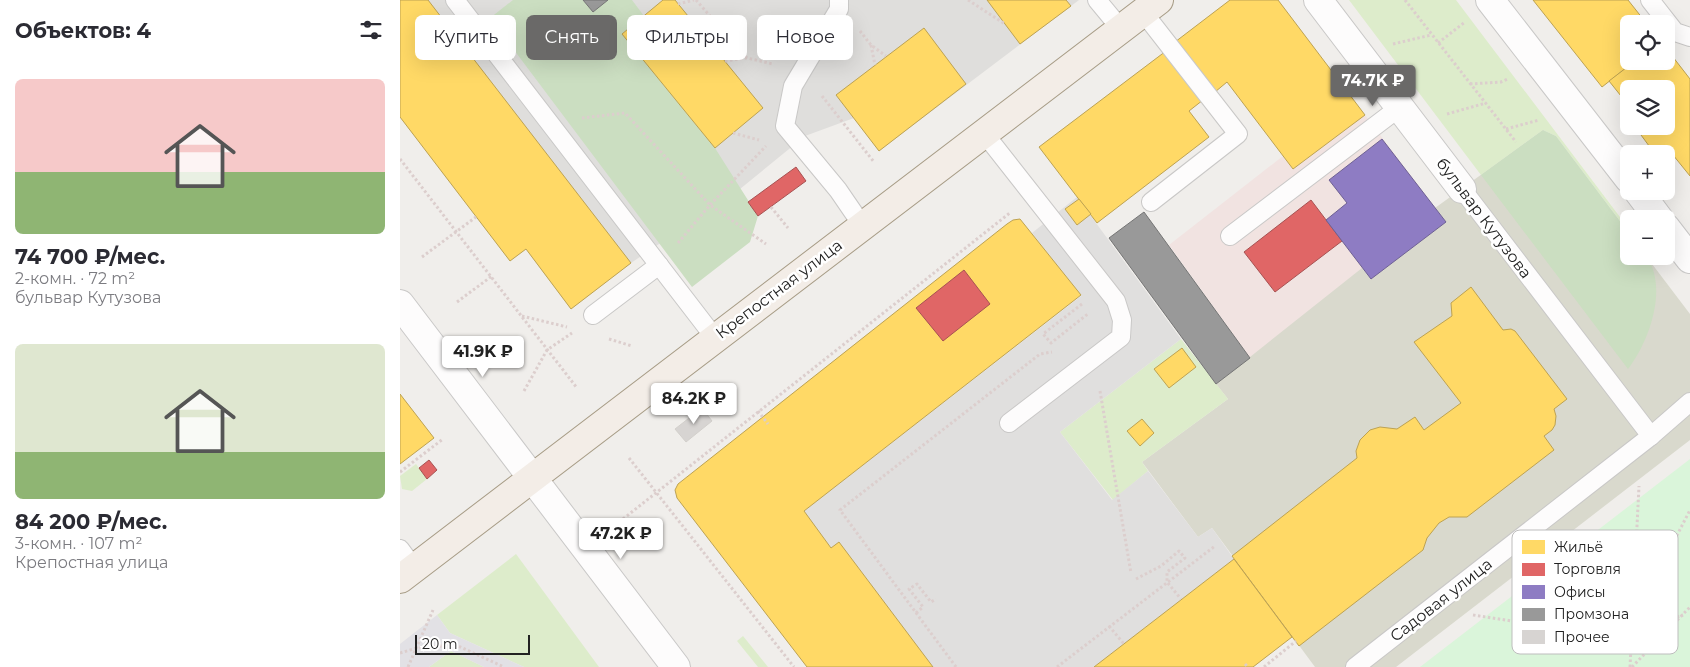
<!DOCTYPE html>
<html lang="ru">
<meta charset="utf-8">
<style>
body{margin:0;font-family:Montserrat,sans-serif;background:#f2f2f3;color:#2b2b33;height:100vh;display:flex;flex-direction:column;font-size:19px;white-space:nowrap}
*{box-sizing:border-box;margin:0}
p{font-size:16px;color:#7c7c81}
.icon{flex:none;width:28px;height:28px;fill:none;stroke:currentColor;stroke-width:2;stroke-linecap:round;stroke-linejoin:round}
.map{position:relative;flex:1;overflow:hidden}
.side{display:flex;flex-direction:column;background:#fff;width:400px}
.side>*{flex:none}
.banner{position:absolute;left:15px;top:15px;width:475px;height:45px;display:flex;gap:10px}
.tools{position:absolute;left:1220px;top:15px;display:grid;gap:10px}
.tools a{display:grid;place-items:center;width:55px;height:55px;border-radius:8px;background:#fff;box-shadow:0 5px 20px #0002;font-size:25px}
.scale{position:absolute;left:15px;bottom:12px;width:115px;box-sizing:border-box;padding-left:5px;border:2px solid #222;border-top:0;font-size:14px;line-height:18px;white-space:nowrap;color:#222;-webkit-text-stroke:4px #fff;paint-order:stroke}
.price{position:absolute;translate:-50% -42px;padding:0 11px;border-radius:5px;background:#fff;color:#222;font-size:16px;line-height:32px;filter:drop-shadow(0 1px 2px #0008)}
.price::after{content:'';position:absolute;left:50%;top:30px;width:15px;height:11px;margin-left:-8px;background:inherit;clip-path:polygon(0 0,100% 0,50% 100%)}
.price.current{background:#6a6968;color:#fff}
ul{padding:0;list-style:none}
li{display:grid;align-content:center;gap:10px;height:265px;padding:0 15px}
li span{display:grid;place-items:center;height:155px;border-radius:8px;color:#555}
li>.icon{margin-inline-start:auto}
span .icon{width:90px;height:90px;fill:#fffc;stroke-width:1}
li b{font-size:21px}
h2{display:flex;justify-content:space-between;align-items:center;height:60px;padding:0 15px;font-size:21px}
.tag{padding:0 18px;border-radius:8px;background:#fff;box-shadow:0 5px 20px #0002;font-size:18px;line-height:45px}
.tag.current{background:#6a6968;color:#fff}
main{display:flex;flex:1;min-height:0}
.map>svg:first-child{display:block}
.residential{fill:#dfdedc}
.commercial{fill:#f1e3e1}
.construction{fill:#d9d9cd}
.grass{fill:#ddeccb}
.forest{fill:#cbdec1}
.park{fill:#daf5da}
.parking{fill:#e0dfde}
.plaza{fill:#e2e1e5}
.homes{fill:#ffd966;stroke:#bda252}
.shops{fill:#e06666;stroke:#a75252}
.offices{fill:#8e7cc3;stroke:#6e6193}
.industry{fill:#999;stroke:#757575}
.building{fill:#d7d4d2;stroke:#d3d0cc}
.lines{fill:none;stroke-linecap:round;stroke-linejoin:round}
.service-casing{stroke:#c9c8c7;stroke-width:20}
.minor-casing{stroke:#c9c8c7;stroke-width:30}
.tertiary-casing{stroke:#c9c8c7;stroke-width:30}
.primary-casing{stroke:#a79c86;stroke-width:30}
.path{stroke:#dccecd;stroke-width:3;stroke-dasharray:2.5 2.5;stroke-linecap:butt}
.service{stroke:#fdfcfc;stroke-width:18}
.minor{stroke:#fdfcfc;stroke-width:28}
.tertiary{stroke:#fdfcfc;stroke-width:28}
.primary{stroke:#f3ede7;stroke-width:28}
.labels{text-anchor:middle;dominant-baseline:central;stroke-width:5;stroke-linejoin:round;paint-order:stroke}
.street-label{font-size:16px;fill:#222;stroke:#fff}
.key{fill:#fff;stroke:#bdbdbd;stroke-width:1}
.key-label{font-size:14px;fill:#222}
</style>
<main>
<section class="side">
<h2>Объектов: 4<svg class="icon" aria-label="filters" viewBox="0 0 24 24"><path d="M4 7h16M4 17h16"/><circle cx="9" cy="7" r="2"/><circle cx="15" cy="17" r="2"/></svg></h2>
<ul>
<li><span style="background:linear-gradient(#f6c9c9 60%,#8fb573 0)"><svg class="icon" aria-label="home" viewBox="0 0 24 24"><path d="M3 11l9-7 9 7M6 9v11h12V9"/></svg></span><div><b>74 700 ₽/мес.</b><p>2-комн. · 72 m²</p><p>бульвар Кутузова</p></div></li>
<li><span style="background:linear-gradient(#dfe7d0 70%,#8fb573 0)"><svg class="icon" aria-label="home" viewBox="0 0 24 24"><path d="M3 11l9-7 9 7M6 9v11h12V9"/></svg></span><div><b>84 200 ₽/мес.</b><p>3-комн. · 107 m²</p><p>Крепостная улица</p></div></li>
</ul>
</section>
<div class="map">
<svg width="1290" height="667" viewBox="0 0 1290 667">
<rect width="100%" height="100%" fill="#f0eeeb"/>
<!-- residential -->
<polygon class="residential" points="0,0 183,0 193,12 208,0 679,0 479,151 454,118 405,136 340,189 231,263 171,309 126,249 110,261 0,117"/>
<!-- commercial -->
<polygon class="commercial" points="965,115 1046,222 971,279 963,268 850,358 769,245 883,156 893,169"/>
<!-- construction -->
<polygon class="construction" points="1143,130 1229,233 1229,256 1246,256 1290,314 1290,440 996,667 915,667 812,528 798,537 742,462 828,399 816,384 962,268 971,279 1046,222 1035,208"/>
<!-- grass -->
<g class="grass">
<polygon points="949,0 1056,0 1229,229 1229,233 1156,136 1143,130 1081,175"/>
<polygon points="781,339 828,399 742,462 748,471 713,500 660,432"/>
<polygon points="16,464 27,479 12,491 2,489 0,476"/>
<polygon points="116,554 199,667 124,667 50,633 37,615"/>
<polygon points="343,636 368,667 358,667 337,641"/>
<polygon points="51,651 84,667 29,667"/>
</g>
<!-- forest -->
<g class="forest">
<polygon points="113,0 183,0 193,12 208,0 232,0 244,16 222,34 315,148 358,216 350,242 292,287 90,18"/>
<path d="M1143,130l13,6 73,97v23h17c23,31 3,86 -18,113l-147,-194z"/>
</g>
<!-- park -->
<polygon class="park" points="1290,459 1290,667 1020,667"/>
<!-- parking -->
<polygon class="parking" points="677,197 781,339 660,432 712,500 748,471 798,537 812,528 834,559 694,667 533,667 439,542 431,548 404,511 681,296 632,233"/>
<!-- plaza -->
<polygon class="plaza" points="37,615 50,633 124,667 84,667 51,651 29,667 0,667 0,644"/>
<!-- homes -->
<g class="homes">
<polygon points="0,0 28,0 231,263 171,309 126,249 110,261 0,117"/>
<polygon points="263,0 275,0 363,108 315,148 222,34"/>
<polygon points="587,0 666,0 671,6 620,44"/>
<polygon points="830,0 878,0 965,115 893,169 827,82 815,92 775,42"/>
<polygon points="1133,0 1228,0 1247,24 1229,24 1229,61 1235,61 1202,87"/>
<polygon points="524,28 566,84 479,151 436,95"/>
<polygon points="1266,48 1290,79 1290,176 1273,155 1266,160 1266,154 1255,154 1241,135 1248,130 1245,126 1266,126 1266,89 1229,89 1229,106 1209,81 1235,61 1266,61"/>
<polygon points="766,51 803,100 789,111 809,137 697,223 639,147"/>
<polygon points="679,199 691,214 677,225 665,209"/>
<polygon points="620,219 681,295 404,511 431,548 439,542 533,667 407,667 277,498 275,490 278,484 607,224 613,220"/>
<polygon points="1071,287 1103,330 1111,329 1115,331 1167,399 1154,409 1156,416 1155,425 1152,430 1144,436 1154,450 1067,517 1049,517 1039,523 1027,538 1023,550 899,646 832,556 957,458 956,451 960,440 970,430 980,427 997,429 1015,417 1024,430 1061,403 1014,342 1052,316 1051,303"/>
<polygon points="782,348 796,367 769,388 754,369"/>
<polygon points="0,394 34,438 0,464"/>
<polygon points="742,419 754,433 740,446 727,431"/>
<polygon points="834,559 892,637 853,667 694,667"/>
</g>
<!-- shops -->
<g class="shops">
<polygon points="396,167 406,181 358,216 348,202"/>
<polygon points="911,200 942,241 875,292 844,252"/>
<polygon points="564,270 590,304 543,341 516,308"/>
<polygon points="29,460 37,470 27,479 19,468"/>
</g>
<!-- offices -->
<polygon class="offices" points="982,139 1046,222 971,279 926,220 947,203 929,180"/>
<!-- industry -->
<g class="industry">
<polygon points="183,0 208,0 193,12"/>
<polygon points="744,212 850,358 816,384 709,238"/>
</g>
<!-- building -->
<polygon class="building" points="302,408 312,421 286,442 275,429"/>
<g class="lines">
<defs>
<g id="service">
<polyline points="55,0 315,338"/>
<polyline points="439,0 439,9 393,86 385,126 438,190 462,225"/>
<polyline points="697,0 721,29"/>
<polyline points="1250,0 1275,32 1290,37"/>
<polyline points="743,12 838,134 751,202"/>
<polyline points="584,133 716,301 722,320 721,337 609,423"/>
<polyline points="1062,189 1251,436"/>
<polyline points="830,236 1000,107"/>
<polyline points="193,315 259,265"/>
<polyline points="0,549 14,568"/>
<polyline points="955,667 1251,436 1290,402"/>
</g>
<g id="minor">
<polyline points="918,0 1062,189"/>
<polyline points="1090,0 1229,179"/>
<polyline points="1238,191 1259,219"/>
<polyline points="1266,228 1290,259"/>
</g>
<polyline id="tertiary" points="0,304 276,667"/>
<polyline id="primary" points="0,579 759,0"/>
</defs>
<!-- service casing -->
<use href="#service" class="service-casing"/>
<!-- minor casing -->
<use href="#minor" class="minor-casing"/>
<!-- tertiary casing -->
<use href="#tertiary" class="tertiary-casing"/>
<!-- primary casing -->
<use href="#primary" class="primary-casing"/>
<!-- path -->
<g class="path">
<polyline points="296,0 347,58 373,64"/>
<polyline points="568,0 605,24"/>
<polyline points="1005,0 1116,142"/>
<polyline points="278,4 294,0"/>
<polyline points="460,31 471,45 486,56"/>
<polyline points="309,41 328,37"/>
<polyline points="1038,43 1065,22"/>
<polyline points="993,44 1031,35"/>
<polyline points="471,45 475,65"/>
<polyline points="325,61 346,58"/>
<polyline points="1070,84 1101,82 1108,79"/>
<polyline points="422,96 474,162"/>
<polyline points="1047,114 1086,103"/>
<polyline points="182,118 225,113 310,205 366,244"/>
<polyline points="1106,129 1139,120"/>
<polyline points="333,133 359,140"/>
<polyline points="0,159 177,388"/>
<polyline points="371,207 388,228"/>
<polyline points="278,243 310,205 366,146"/>
<polyline points="22,257 76,217"/>
<polyline points="57,302 92,276"/>
<polyline points="682,304 643,334 651,343 689,313"/>
<polyline points="122,316 167,327"/>
<polyline points="209,339 232,346"/>
<polyline points="124,391 147,350 172,333"/>
<polyline points="700,391 731,573"/>
<polyline points="358,411 368,424"/>
<polyline points="229,458 394,667"/>
<polyline points="0,472 43,439"/>
<polyline points="223,519 611,212"/>
<polyline points="736,579 761,566 779,551 785,558 767,572 767,582 781,599"/>
<polyline points="1234,591 1271,547 1290,510"/>
<polyline points="516,613 523,607 509,589 517,584 531,602 536,599"/>
<polyline points="1073,615 1158,628 1186,638 1215,638 1283,615"/>
<polyline points="709,626 724,644"/>
<polyline points="0,653 17,648 56,645 104,667"/>
<polyline points="845,664 848,667"/>
<polyline points="8,667 33,610"/>
<polyline points="556,667 440,510 640,354 652,352"/>
<polyline points="657,667 815,546"/>
<polyline points="864,667 896,641"/>
<polyline points="1230,667 1239,486"/>
<polyline points="1232,667 1290,607"/>
</g>
<!-- service -->
<use href="#service" class="service"/>
<!-- minor -->
<use href="#minor" class="minor"/>
<!-- tertiary -->
<use href="#tertiary" class="tertiary"/>
<!-- primary -->
<use href="#primary" class="primary"/>
</g>
<g class="labels">
<!-- street labels -->
<g class="street-label">
<text transform="translate(1084 218) rotate(53)">бульвар Кутузова</text>
<text transform="translate(379 289) rotate(-37)">Крепостная улица</text>
<text transform="translate(1041 600) rotate(-38)">Садовая улица</text>
</g>
</g>
<!-- legend -->
<rect x="1112" y="530" width="166" height="124" rx="8" class="key"/>
<rect x="1122" y="540" width="23" height="14" fill="#ffd966"/>
<rect x="1122" y="563" width="23" height="13" fill="#e06666"/>
<rect x="1122" y="585" width="23" height="14" fill="#8e7cc3"/>
<rect x="1122" y="608" width="23" height="13" fill="#999"/>
<rect x="1122" y="630" width="23" height="14" fill="#d7d4d2"/>
<g class="key-label">
<text x="1154" y="552">Жильё</text>
<text x="1154" y="574">Торговля</text>
<text x="1154" y="597">Офисы</text>
<text x="1154" y="619">Промзона</text>
<text x="1154" y="642">Прочее</text>
</g>
</svg>
<div class="tools">
<a><svg class="icon" aria-label="locate" viewBox="0 0 24 24"><circle cx="12" cy="12" r="6"/><path d="M12 2v4M12 18v4M2 12h4M18 12h4"/></svg></a>
<a><svg class="icon" aria-label="layers" viewBox="0 0 24 24"><path d="M12 4l9 5-9 5-9-5zM3 14l9 5 9-5"/></svg></a>
<a>+</a>
<a>−</a>
</div>
<div class="scale">20 m</div>
<b class="price current" style="left:973px;top:107px">74.7K ₽</b>
<b class="price" style="left:83px;top:378px">41.9K ₽</b>
<b class="price" style="left:294px;top:425px">84.2K ₽</b>
<b class="price" style="left:221px;top:560px">47.2K ₽</b>
<div class="banner">
<a class="tag">Купить</a>
<a class="tag current">Снять</a>
<a class="tag">Фильтры</a>
<a class="tag">Новое</a>
</div>
</div>
</main>
